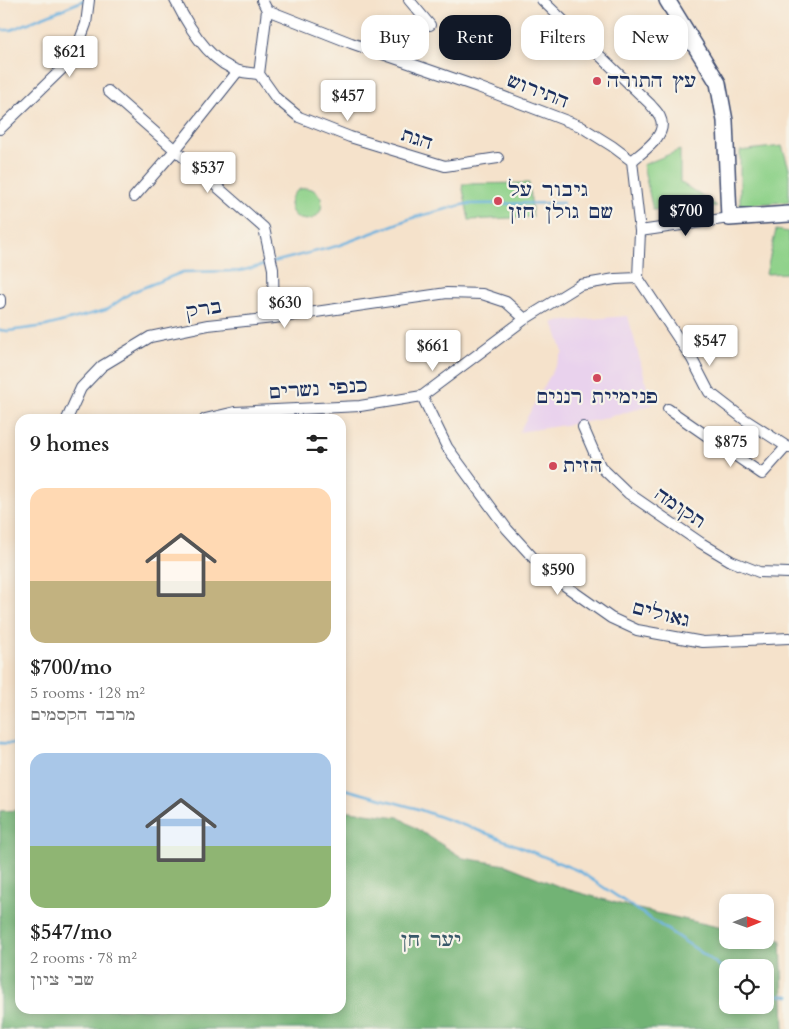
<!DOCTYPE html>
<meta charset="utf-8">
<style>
body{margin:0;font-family:Cardo,"Frank Ruhl Libre",serif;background:#f6f6f6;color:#222;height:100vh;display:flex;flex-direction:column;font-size:19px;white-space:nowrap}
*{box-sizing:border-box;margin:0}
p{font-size:16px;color:#767676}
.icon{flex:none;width:28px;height:28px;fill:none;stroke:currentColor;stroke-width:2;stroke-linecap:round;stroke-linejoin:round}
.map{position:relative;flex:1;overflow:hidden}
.side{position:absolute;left:15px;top:414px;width:331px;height:600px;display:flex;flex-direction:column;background:#fff;border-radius:15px;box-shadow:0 2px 8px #0003}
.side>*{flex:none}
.guide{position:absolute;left:361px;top:15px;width:352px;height:45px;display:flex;gap:10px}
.needle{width:32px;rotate:89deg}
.controls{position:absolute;left:719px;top:894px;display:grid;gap:10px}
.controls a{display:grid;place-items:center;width:55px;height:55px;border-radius:10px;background:#fff;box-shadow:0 2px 8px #0003;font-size:25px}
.price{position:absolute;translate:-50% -42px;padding:0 11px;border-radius:5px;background:#fff;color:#222;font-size:16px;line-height:32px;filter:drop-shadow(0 1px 2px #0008)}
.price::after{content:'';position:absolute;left:50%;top:30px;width:15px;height:11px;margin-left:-8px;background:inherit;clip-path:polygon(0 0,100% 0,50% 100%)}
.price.on{background:#111827;color:#fff}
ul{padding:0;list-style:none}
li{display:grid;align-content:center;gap:10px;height:265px;padding:0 15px}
li span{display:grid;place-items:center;height:155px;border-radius:15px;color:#555}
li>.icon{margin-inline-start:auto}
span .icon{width:90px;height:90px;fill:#fffc;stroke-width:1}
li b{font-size:21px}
h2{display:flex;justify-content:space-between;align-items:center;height:60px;padding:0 15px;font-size:21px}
.pill{padding:0 18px;border-radius:15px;background:#fff;box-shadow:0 2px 8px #0003;font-size:18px;line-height:45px}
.pill.on{background:#111827;color:#fff}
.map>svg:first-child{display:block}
.built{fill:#e9d2ed}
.green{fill:#8ed189;stroke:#548074}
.forest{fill:#72b375;stroke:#46716a;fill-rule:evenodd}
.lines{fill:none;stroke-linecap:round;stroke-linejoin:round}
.stream{stroke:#67b0df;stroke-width:2.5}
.street-casing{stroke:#3c4a6e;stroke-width:12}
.secondary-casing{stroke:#3c4a6e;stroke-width:18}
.street{stroke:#fff;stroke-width:10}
.secondary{stroke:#fff;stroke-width:15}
.poi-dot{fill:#d1495b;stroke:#f7f3e8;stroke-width:2}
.labels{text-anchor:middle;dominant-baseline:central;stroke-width:4.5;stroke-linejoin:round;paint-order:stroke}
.poi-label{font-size:19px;fill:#1b2f5e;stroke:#f7f3e8;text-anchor:start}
.street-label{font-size:19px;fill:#1b2f5e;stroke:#f7f3e8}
.park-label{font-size:19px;fill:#385869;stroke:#f7f3e8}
</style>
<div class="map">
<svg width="789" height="1029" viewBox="0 0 789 1029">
<rect width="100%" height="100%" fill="#f7f3e8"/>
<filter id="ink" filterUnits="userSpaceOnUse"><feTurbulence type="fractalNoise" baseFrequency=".02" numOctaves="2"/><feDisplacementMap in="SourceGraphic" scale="10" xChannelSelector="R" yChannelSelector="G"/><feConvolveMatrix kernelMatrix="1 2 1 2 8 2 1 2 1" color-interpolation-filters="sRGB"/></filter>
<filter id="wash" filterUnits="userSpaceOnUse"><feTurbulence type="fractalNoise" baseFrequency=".0096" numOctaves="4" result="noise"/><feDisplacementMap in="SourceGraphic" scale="20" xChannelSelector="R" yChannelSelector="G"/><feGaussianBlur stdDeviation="1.12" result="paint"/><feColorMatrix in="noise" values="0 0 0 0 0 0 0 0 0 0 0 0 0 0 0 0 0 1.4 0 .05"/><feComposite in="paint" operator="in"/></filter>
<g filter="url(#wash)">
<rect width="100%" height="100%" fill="#f5e2cb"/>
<!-- built -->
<polygon class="built" points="628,316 652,405 598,420 519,432 563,352 553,322"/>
<!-- green -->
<g class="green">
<polygon points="782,146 789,168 789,202 740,205 740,151"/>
<polygon points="680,150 680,182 717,206 653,210 643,165"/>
<polygon points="529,183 533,217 469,220 462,184"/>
<circle cx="306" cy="204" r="16"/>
<polygon points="776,230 789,232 789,273 766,274"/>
</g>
<!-- forest -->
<path class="forest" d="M20,810v199h321v-199l57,7 65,41 43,7 57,23 71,20 93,21 1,11h37v-3l16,3 3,89h-784v-218zM728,968h37v37h-37z"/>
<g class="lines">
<!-- stream -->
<g class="stream">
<polyline points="0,30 11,30 85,0"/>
<polyline points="273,262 337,246 412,218 466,204 563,203"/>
<polyline points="0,330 8,331 46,326 106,310 132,292 183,272 240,271 268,264"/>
<polyline points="0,743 20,744"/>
<polyline points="341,788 415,808 491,835 579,871 699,951 728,972"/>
<polyline points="765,994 789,996"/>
</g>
</g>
</g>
<g filter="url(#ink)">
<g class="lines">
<defs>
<g id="street">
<path d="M175,0c13,26 35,63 64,71 6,2 13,2 20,3"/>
<polyline points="262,0 267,10 351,43 478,87 580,126 612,146 632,161 640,231 638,278"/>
<polyline points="409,0 430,25"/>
<path d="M542,0l108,104c3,4 8,8 10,13 9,18 -17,34 -28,44"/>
<polyline points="267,10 259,74 276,98 299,117 350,137 445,166 498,158"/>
<polyline points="108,91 264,228 273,269 274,318"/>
<polyline points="0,129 63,68 75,53 86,24 89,0"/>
<polyline points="134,197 176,149 238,71"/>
<polyline points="640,231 729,218"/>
<polyline points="638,278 692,359 709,392 744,419 789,448"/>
<polyline points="0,299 0,303"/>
<polyline points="422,396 447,447 507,529 547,573 611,618 637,630 703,642 789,638"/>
<polyline points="668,409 762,474 786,447"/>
<polyline points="67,419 81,388 102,366 150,337 208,325 274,318 447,293 482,294 506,302 525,319"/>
<polyline points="205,419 235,412 360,406 422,396 525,319 580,285 615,279 638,278"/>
<polyline points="583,427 600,466 628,493 701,543 731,561 759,572 789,573"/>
</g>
<polyline id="secondary" points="667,0 718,83 725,121 729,218 789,214"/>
</defs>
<!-- street casing -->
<use href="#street" class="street-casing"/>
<!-- secondary casing -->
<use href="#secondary" class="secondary-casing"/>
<!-- street -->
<use href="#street" class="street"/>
<!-- secondary -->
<use href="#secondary" class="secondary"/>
</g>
</g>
<!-- markers -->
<g class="poi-dot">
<circle cx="597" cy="81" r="5"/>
<circle cx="498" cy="201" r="5"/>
<circle cx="597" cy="378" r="5"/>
<circle cx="553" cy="466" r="5"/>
</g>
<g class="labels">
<!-- poi labels -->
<g class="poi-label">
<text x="607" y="81">עץ התורה</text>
<text x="508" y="190">גיבור על<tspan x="508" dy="22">שם גולן חזן</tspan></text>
<text x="597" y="397" text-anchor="middle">פנימיית רננים</text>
<text x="563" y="466">הזית</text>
</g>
<!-- street labels -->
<g class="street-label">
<text transform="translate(538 91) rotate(21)">התירוש</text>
<text transform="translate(417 139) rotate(18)">הגת</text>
<text transform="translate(204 309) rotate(-9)">ברק</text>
<text transform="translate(318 389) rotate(-4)">כנפי נשרים</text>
<text transform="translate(680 508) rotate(34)">תקומה</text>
<text transform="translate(661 614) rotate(14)">גאולים</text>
</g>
<!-- park labels -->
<g class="park-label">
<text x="431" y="940">יער חן</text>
</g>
</g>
</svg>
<div class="controls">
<a><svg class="needle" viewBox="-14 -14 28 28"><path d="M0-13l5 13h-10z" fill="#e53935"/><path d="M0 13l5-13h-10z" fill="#767676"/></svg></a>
<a><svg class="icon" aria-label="locate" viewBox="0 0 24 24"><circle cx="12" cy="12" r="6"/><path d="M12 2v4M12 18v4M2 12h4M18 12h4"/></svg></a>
</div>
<b class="price" style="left:70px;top:78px">$621</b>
<b class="price" style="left:348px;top:122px">$457</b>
<b class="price" style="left:208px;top:194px">$537</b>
<b class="price on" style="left:686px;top:237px">$700</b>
<b class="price" style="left:285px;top:329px">$630</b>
<b class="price" style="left:710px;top:367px">$547</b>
<b class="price" style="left:433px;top:372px">$661</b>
<b class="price" style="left:731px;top:468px">$875</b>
<b class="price" style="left:558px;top:596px">$590</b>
<div class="guide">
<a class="pill">Buy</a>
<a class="pill on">Rent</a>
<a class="pill">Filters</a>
<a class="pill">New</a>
</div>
<section class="side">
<h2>9 homes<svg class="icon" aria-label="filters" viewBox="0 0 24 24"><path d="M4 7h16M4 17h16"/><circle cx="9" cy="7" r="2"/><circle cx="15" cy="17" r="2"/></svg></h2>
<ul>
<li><span style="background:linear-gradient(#ffd9b3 60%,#c2b280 0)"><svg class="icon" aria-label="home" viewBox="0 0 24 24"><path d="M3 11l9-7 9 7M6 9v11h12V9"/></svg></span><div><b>$700/mo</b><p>5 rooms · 128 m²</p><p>מרבד הקסמים</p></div></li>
<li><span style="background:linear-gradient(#a9c7e8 60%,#8fb573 0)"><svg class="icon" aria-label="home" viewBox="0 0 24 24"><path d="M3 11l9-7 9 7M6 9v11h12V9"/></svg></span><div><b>$547/mo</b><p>2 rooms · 78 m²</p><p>שבי ציון</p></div></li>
</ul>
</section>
</div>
